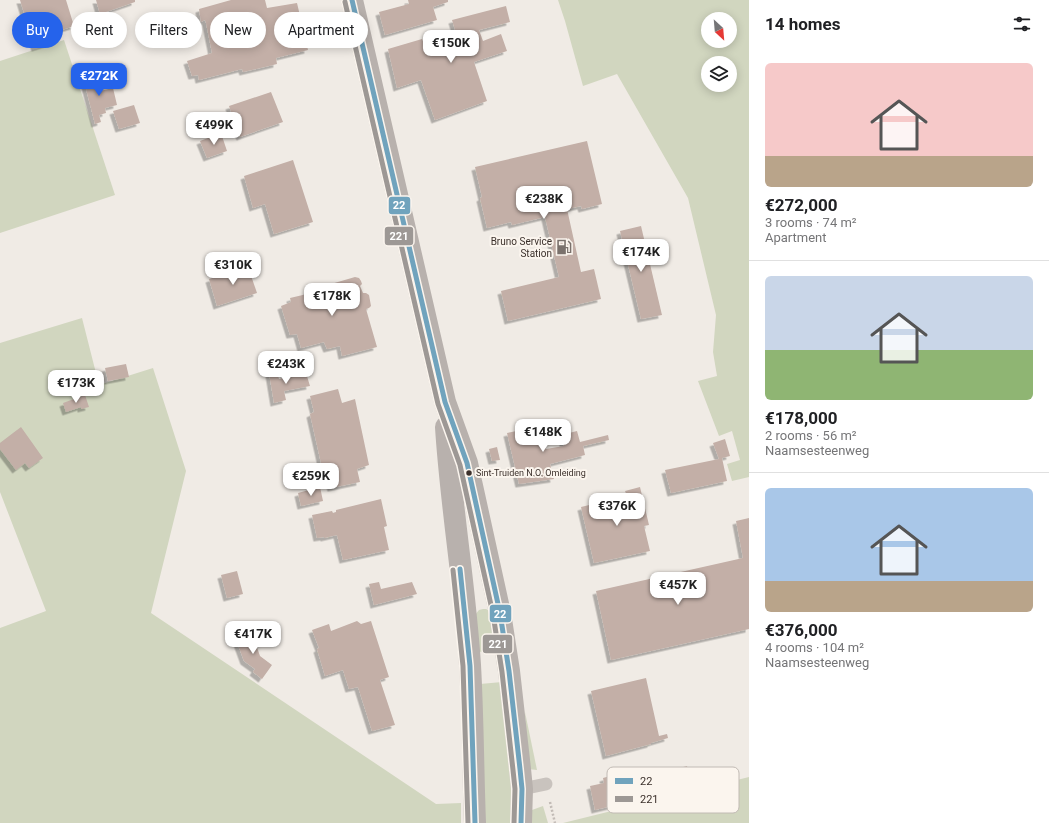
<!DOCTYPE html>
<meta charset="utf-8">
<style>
body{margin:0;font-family:Roboto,sans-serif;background:#f2f2f2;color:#202124;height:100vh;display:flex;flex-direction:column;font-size:15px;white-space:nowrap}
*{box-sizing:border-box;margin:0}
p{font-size:13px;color:#757577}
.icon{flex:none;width:22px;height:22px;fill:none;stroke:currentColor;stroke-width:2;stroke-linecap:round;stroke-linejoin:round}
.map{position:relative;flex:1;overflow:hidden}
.details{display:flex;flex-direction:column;background:#fff;width:300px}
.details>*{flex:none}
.top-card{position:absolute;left:12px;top:12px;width:380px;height:36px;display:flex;gap:8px}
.needle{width:26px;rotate:154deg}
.tools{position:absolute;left:701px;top:12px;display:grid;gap:8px}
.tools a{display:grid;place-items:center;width:36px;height:36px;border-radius:50%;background:#fff;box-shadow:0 2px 10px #0003;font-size:20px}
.price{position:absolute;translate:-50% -34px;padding:0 9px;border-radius:8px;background:#fff;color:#222;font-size:13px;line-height:26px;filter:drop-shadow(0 1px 2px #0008)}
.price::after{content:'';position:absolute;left:50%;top:24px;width:12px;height:9px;margin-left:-6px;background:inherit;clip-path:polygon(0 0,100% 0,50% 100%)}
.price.active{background:#2563eb;color:#fff}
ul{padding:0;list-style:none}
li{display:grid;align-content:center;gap:8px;height:212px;padding:0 16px}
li+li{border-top:1px solid #e0e0e0}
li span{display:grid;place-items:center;height:124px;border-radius:6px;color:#555}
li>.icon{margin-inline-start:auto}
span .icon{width:72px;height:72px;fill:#fffc;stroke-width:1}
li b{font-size:17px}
h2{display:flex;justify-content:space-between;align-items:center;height:48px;padding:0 16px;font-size:17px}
.pill{padding:0 14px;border-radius:18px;background:#fff;box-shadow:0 2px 10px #0003;font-size:14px;line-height:36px}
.pill.active{background:#2563eb;color:#fff}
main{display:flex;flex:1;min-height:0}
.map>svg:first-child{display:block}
.green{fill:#d1d6bf;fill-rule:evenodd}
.building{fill:#c3afa7;filter:url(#shadow)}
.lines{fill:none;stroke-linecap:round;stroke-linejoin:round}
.path{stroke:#c2bbb6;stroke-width:2.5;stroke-dasharray:2 2;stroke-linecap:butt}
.service{stroke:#c9c3be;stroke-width:13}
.primary{stroke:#b8b1ad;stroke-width:22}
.bus-1-casing{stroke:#fbf5ee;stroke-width:8}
.bus-2-casing{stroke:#fbf5ee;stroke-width:8}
.bus-1{stroke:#70a3bd;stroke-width:5}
.bus-2{stroke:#9d9895;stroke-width:5}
.bus-dot{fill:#3b302b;stroke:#fbf5ee;stroke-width:1.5}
.labels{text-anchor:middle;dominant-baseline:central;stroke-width:4;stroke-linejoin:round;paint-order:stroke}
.bus-label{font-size:9px;fill:#3b302b;stroke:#fbf5ee;text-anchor:start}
.poi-label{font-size:10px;fill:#3b302b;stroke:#fbf5ee;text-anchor:end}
.key{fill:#fbf5ee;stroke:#c1bab4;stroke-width:1}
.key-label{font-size:11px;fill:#3b302b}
.line-badge{stroke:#fbf5ee;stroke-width:1.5}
.badge-label{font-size:11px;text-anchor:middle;font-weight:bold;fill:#fff}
</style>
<main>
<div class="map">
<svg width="749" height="823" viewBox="0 0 749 823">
<defs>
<filter id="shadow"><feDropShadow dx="-3.5" dy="3.5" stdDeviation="0" flood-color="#0004"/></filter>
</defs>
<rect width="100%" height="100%" fill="#f0ebe5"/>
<!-- green -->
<g class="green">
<path d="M558,0h191v477l-17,4 -5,-17 13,-4 -8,-29 -13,5 -21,-55 19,-5 -4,-24 3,-37 -28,-117 -71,-124 -34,12 -18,-65zM708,19h22v22h-22zM708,63h22v22h-22z"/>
<polygon points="64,40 115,195 0,233 0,61"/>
<polygon points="82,318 99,385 153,368 186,471 151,613 436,804 461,803 461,823 0,823 0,628 46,611 0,492 0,343"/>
<polygon points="483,609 486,609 490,611 498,650 478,652 475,615 479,610"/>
<polygon points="502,682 515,823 483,823 480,684"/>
<polygon points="525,712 537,770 528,769"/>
<polygon points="749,777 749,823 563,823"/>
<polygon points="543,806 548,823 532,823 532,810"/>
</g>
<!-- building -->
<g class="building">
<polygon points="20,0 66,0 74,26 55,32 58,41 35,48"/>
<polygon points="96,0 135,0 135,2 100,14"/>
<polygon points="231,0 265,0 267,8 297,3 308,50 276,58 277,64 243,72 242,69 199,80 198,75 192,76 187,61 212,53 206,23 205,20 201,22 199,9"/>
<polygon points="408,0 448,0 448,2 433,7 437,20 385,35 379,12 409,4"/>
<polygon points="506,6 510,22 479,30 483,41 501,34 507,51 474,62 487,101 435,120 421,80 397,88 388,49 422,39 428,54 441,49 443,52 460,46 452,20"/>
<polygon points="96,73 100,91 113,88 117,105 105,108 106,113 99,115 101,122 95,124 83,77"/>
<polygon points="271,92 283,122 240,137 229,106"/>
<polygon points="134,105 140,123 119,129 113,111"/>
<polygon points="221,133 227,151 207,158 200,141"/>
<polygon points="587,141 602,204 582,209 581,206 567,209 581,272 594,269 601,299 508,321 501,291 559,277 545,217 512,225 511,222 487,228 480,198 482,197 475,167"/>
<polygon points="293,160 313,222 274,234 265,204 253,208 244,176"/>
<polygon points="641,226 662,315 641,319 620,231"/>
<polygon points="248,267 257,293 217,306 209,279"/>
<polygon points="355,277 359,278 361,281 362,284 360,286 363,293 366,293 369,295 371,306 369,308 366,309 377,347 342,356 340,346 327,349 324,342 301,348 297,334 290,335 281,306 291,302 290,298 307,294 307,291"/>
<polygon points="126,364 129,377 108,381 105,368"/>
<polygon points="277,372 279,379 306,373 310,386 284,391 286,400 274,403 269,373"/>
<polygon points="338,389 342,403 355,399 369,465 357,469 360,482 331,488 327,471 323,472 310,414 314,412 310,396"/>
<polygon points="85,395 89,407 81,409 81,407 66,412 63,403"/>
<polygon points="541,426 546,449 564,446 561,435 577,431 580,442 608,435 609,440 583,446 585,455 550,464 554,479 519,484 507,433"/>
<polygon points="21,427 43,458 29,468 25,463 16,470 0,449 0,443"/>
<polygon points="725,439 730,456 722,458 727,481 671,493 665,470 719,459 713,443"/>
<polygon points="497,447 500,460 492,461 489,449"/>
<polygon points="320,487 323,501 301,506 298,493"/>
<polygon points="640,487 649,525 644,526 650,551 594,563 581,507 614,499 614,500 627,496 625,491"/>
<polygon points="381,499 387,526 384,527 389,550 343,560 337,535 324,538 324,537 317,538 312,515 332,511 333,513 336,512 336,510"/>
<polygon points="749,518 749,629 611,660 596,591 743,558 736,521"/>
<polygon points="237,571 243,594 227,598 221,575"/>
<polygon points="379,582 381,589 412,582 417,594 374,605 369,584"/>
<polygon points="357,621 361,624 371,621 389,677 380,680 395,725 372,731 358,687 349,689 343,670 325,676 317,649 319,648 312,630 329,624 331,631"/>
<polygon points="248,632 250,638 253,636 260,656 272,665 262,679 253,672 255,669 244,661 237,642 239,641 237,636"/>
<polygon points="646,678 659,736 667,734 668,738 651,743 651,744 606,756 591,691"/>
<polygon points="687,766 690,777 699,775 702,785 669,793 664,772"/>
<polygon points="621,773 627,797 636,796 635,793 647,790 645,779 661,774 662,779 659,780 662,794 595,810 590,786 604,783 603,778"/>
</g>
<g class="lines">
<!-- path -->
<polyline class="path" points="550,802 555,823"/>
<!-- service -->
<polyline class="service" points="522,789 546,784"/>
<!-- primary -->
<g class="primary">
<polyline points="352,0 445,402 467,463 500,613 509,671 520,769 522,789 521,823"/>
<path d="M446,427c5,80 19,159 24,238 3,53 3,106 5,158"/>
</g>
<defs>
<g id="bus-1">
<polyline points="352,0 445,402 467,463 500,613 509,671 520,769 522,789 521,823"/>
<polyline points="460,569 470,666 475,823"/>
</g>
<g id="bus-2">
<polyline points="345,2 438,404 460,465 493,614 502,672 513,770 515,789 514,823"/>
<polyline points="453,570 463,666 468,823"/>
</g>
</defs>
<!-- bus-1 casing -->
<use href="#bus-1" class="bus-1-casing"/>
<!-- bus-2 casing -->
<use href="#bus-2" class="bus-2-casing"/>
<!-- bus-1 -->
<use href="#bus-1" class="bus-1"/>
<!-- bus-2 -->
<use href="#bus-2" class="bus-2"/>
</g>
<!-- icons -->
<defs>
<symbol id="fuel-bare" viewBox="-9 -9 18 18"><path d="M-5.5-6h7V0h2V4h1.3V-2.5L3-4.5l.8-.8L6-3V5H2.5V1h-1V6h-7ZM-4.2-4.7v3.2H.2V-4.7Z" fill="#7a716c" stroke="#fbf5ee" stroke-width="2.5" paint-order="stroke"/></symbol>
</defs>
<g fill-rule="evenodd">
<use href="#fuel-bare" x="553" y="236" width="22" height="22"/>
</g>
<!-- markers -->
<circle class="bus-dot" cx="469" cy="473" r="3.5"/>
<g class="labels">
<!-- bus labels -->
<g class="bus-label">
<text x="476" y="473">Sint-Truiden N.O. Omleiding</text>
</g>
<!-- poi labels -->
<g class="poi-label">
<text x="552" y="241">Bruno Service<tspan x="552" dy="12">Station</tspan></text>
</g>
</g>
<!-- legend -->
<rect x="607" y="767" width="132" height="46" rx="6" class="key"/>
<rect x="615" y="778" width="18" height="6" fill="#70a3bd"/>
<rect x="615" y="796" width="18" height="6" fill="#9d9895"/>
<g class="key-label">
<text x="640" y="785">22</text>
<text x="640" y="803">221</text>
</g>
<g class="line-badge">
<rect x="388" y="196" width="23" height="19" rx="4" fill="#70a3bd"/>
<rect x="384" y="226" width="30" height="20" rx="4" fill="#9d9895"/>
<rect x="489" y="604" width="23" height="19" rx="4" fill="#70a3bd"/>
<rect x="482" y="634" width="31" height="20" rx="4" fill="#9d9895"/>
</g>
<g class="badge-label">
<text x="399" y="209">22</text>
<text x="399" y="240">221</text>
<text x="500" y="618">22</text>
<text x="498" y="648">221</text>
</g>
</svg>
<div class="tools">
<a><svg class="needle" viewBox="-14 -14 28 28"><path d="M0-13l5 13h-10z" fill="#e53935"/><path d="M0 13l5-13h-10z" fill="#757577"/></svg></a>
<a><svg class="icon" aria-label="layers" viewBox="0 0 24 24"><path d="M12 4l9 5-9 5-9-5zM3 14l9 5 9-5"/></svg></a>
</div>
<b class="price" style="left:451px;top:64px">€150K</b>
<b class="price active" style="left:99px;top:97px">€272K</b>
<b class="price" style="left:214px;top:146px">€499K</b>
<b class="price" style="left:544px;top:220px">€238K</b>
<b class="price" style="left:641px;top:273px">€174K</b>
<b class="price" style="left:233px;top:286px">€310K</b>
<b class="price" style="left:332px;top:317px">€178K</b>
<b class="price" style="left:286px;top:385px">€243K</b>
<b class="price" style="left:76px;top:404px">€173K</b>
<b class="price" style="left:543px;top:453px">€148K</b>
<b class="price" style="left:311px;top:497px">€259K</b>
<b class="price" style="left:617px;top:527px">€376K</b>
<b class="price" style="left:678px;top:606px">€457K</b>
<b class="price" style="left:253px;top:655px">€417K</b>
<div class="top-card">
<a class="pill active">Buy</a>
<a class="pill">Rent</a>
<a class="pill">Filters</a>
<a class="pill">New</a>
<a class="pill">Apartment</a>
</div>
</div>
<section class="details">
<h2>14 homes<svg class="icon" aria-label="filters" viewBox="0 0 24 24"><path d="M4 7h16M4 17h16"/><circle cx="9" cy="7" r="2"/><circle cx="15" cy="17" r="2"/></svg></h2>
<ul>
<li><span style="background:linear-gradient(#f6c9c9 75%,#b9a48a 0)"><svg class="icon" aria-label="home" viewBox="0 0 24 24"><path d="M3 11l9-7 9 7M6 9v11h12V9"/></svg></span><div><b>€272,000</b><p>3 rooms · 74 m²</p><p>Apartment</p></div></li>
<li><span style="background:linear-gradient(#c9d6e8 60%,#8fb573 0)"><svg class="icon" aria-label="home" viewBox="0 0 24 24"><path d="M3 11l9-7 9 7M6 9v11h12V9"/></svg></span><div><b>€178,000</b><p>2 rooms · 56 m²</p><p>Naamsesteenweg</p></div></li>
<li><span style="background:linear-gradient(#a9c7e8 75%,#b9a48a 0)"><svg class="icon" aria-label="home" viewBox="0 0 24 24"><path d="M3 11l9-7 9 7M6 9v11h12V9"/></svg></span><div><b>€376,000</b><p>4 rooms · 104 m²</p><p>Naamsesteenweg</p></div></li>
</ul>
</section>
</main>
